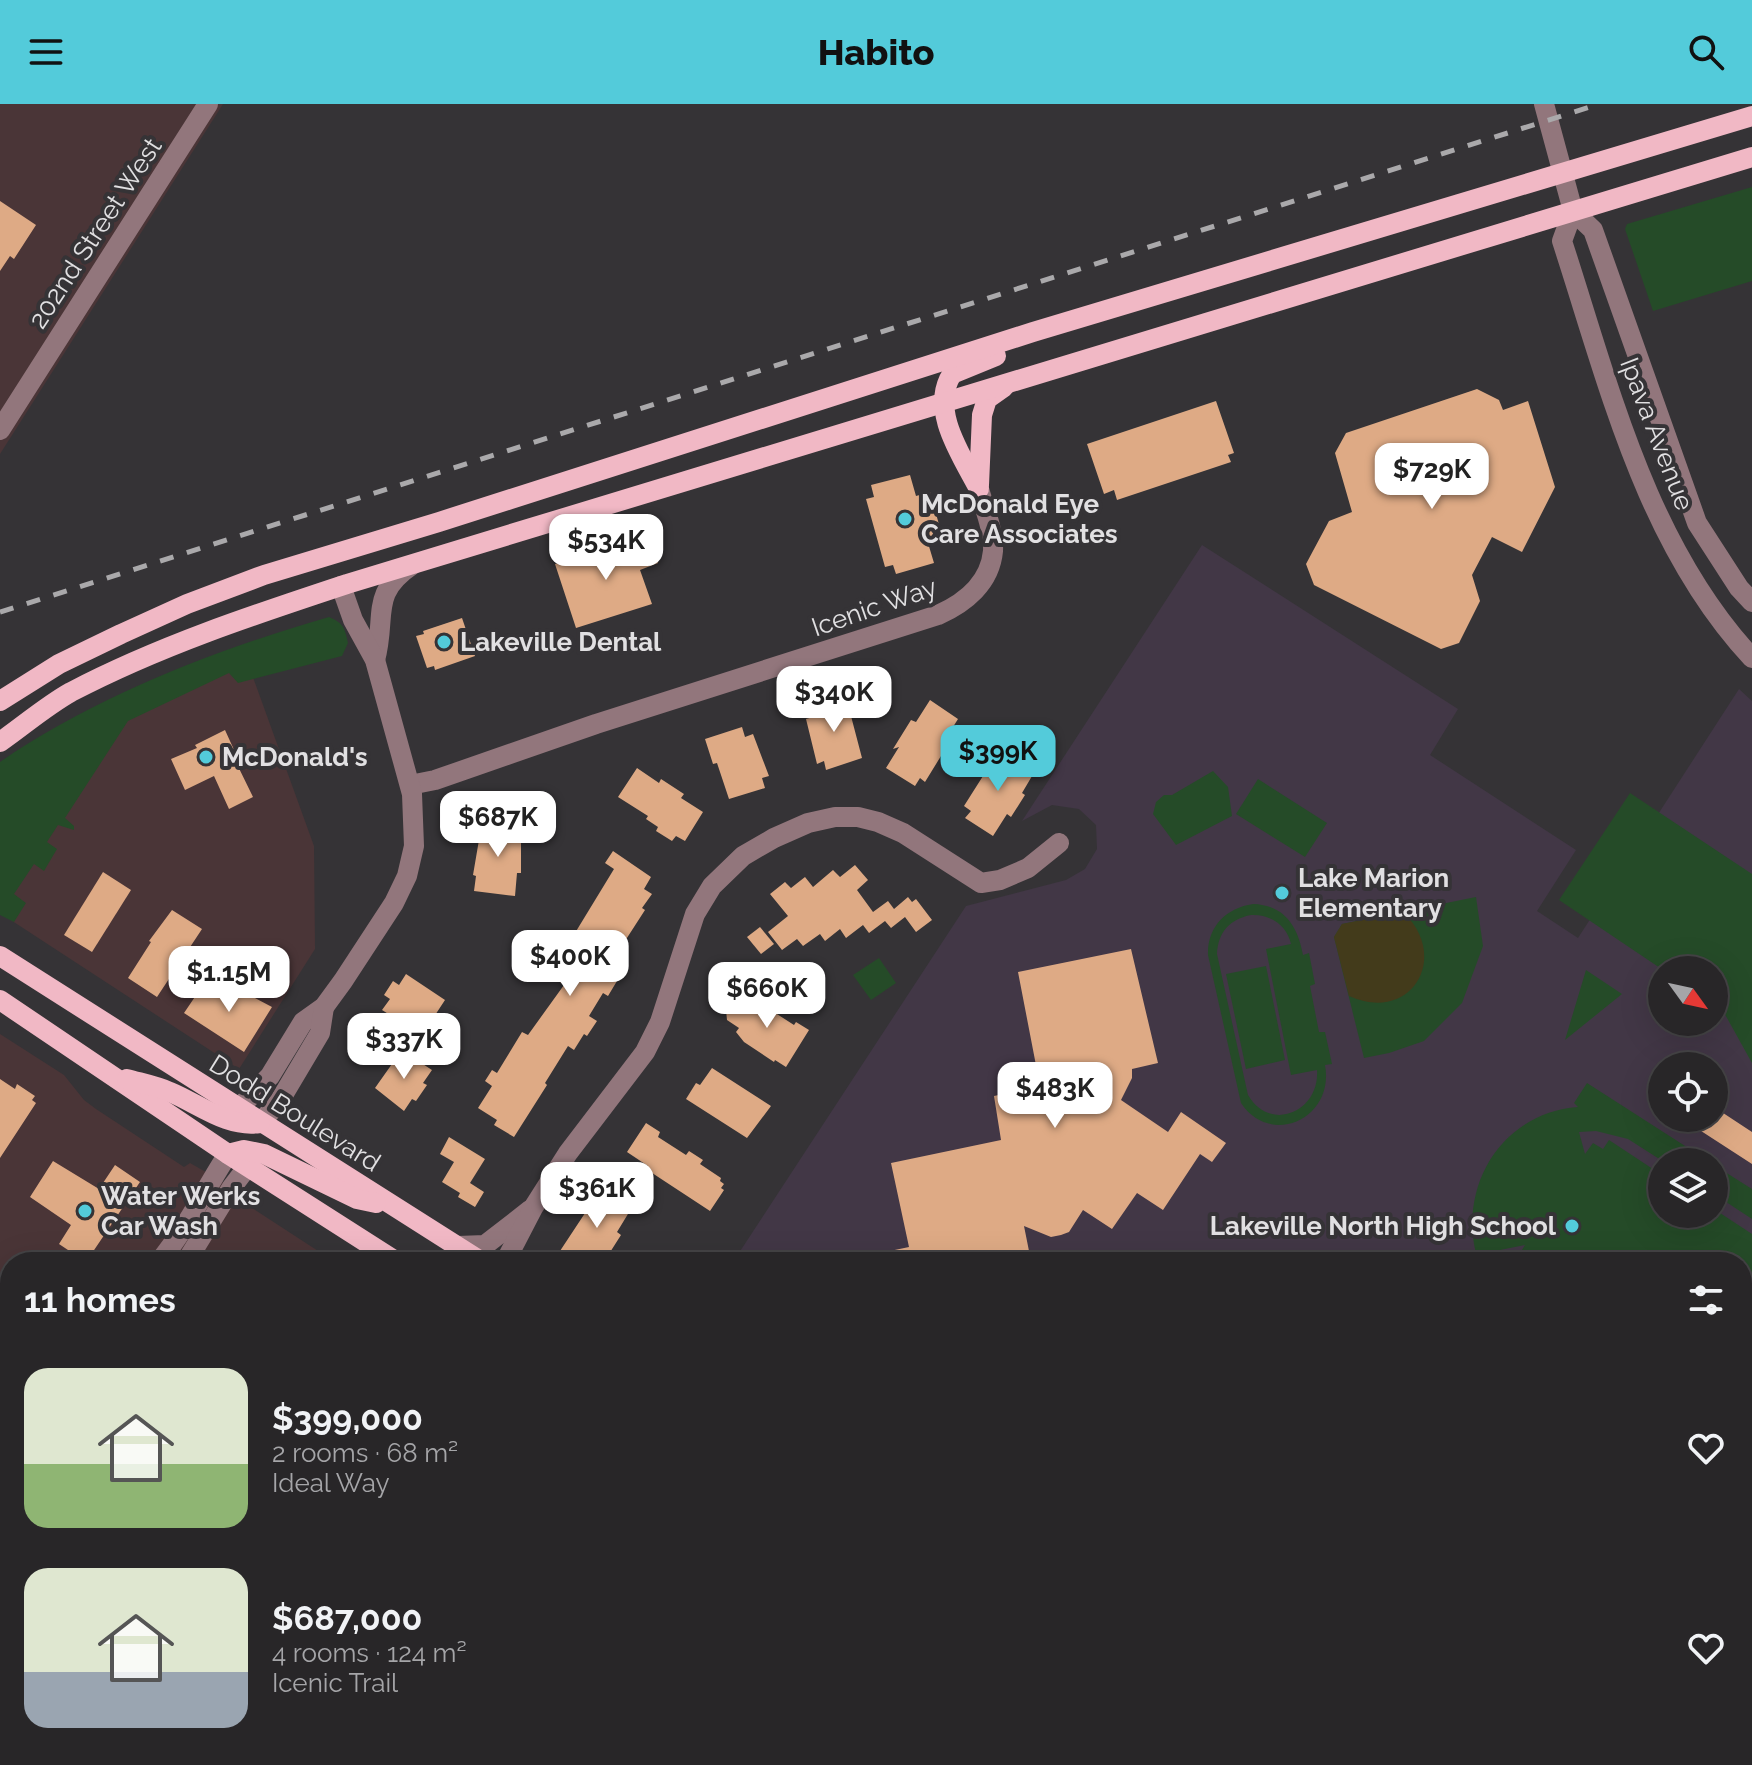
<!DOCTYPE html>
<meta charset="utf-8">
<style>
body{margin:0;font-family:Raleway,sans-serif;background:#302e30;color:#f1f3f6;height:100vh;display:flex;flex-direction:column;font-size:30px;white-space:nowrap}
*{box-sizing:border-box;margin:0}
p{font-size:26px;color:#a5a5a8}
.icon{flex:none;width:44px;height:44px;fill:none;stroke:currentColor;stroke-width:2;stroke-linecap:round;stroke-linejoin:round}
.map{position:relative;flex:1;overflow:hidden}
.drawer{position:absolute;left:0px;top:1148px;width:1752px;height:514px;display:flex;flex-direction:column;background:#282628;border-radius:32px 32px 0 0;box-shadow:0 8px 32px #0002,0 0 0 2px #444345}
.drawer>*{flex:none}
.needle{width:52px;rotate:123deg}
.tools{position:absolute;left:1648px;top:852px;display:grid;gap:16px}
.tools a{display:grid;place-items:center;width:80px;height:80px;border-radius:50%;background:#282628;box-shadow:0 8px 32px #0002,0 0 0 2px #444345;font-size:40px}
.price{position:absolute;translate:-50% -68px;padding:0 18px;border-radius:16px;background:#fff;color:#222;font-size:26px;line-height:52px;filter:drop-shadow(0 2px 4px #0008)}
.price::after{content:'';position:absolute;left:50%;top:48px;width:24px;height:18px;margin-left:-12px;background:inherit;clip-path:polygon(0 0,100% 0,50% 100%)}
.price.selected{background:#53cbda;color:#111}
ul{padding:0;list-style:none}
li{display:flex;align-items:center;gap:24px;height:200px;padding:0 24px}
li span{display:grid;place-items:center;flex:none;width:224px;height:160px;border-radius:24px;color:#555}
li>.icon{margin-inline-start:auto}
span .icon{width:96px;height:96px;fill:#fffc;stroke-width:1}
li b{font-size:34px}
h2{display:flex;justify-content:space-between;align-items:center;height:96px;padding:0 24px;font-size:34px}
header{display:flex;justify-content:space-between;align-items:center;height:104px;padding:0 24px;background:#53cbda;color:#111;font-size:36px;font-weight:800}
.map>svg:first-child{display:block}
.commercial{fill:#4a3537}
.education{fill:#423746;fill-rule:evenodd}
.green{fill:#254b28;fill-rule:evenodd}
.sand{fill:#433b1b}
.building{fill:#deaa85}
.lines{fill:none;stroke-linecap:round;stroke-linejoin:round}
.minor{stroke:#92767c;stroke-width:20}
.major{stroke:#f1b8c5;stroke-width:20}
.rail{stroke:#aaa9ab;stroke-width:5;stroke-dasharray:14 14;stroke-linecap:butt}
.poi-dot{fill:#53cbda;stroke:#353336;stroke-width:3}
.labels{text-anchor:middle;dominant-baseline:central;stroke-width:8;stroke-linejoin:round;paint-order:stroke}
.street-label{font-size:26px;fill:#e1e0e2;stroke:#353336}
.poi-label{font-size:26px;font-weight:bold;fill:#e1e0e2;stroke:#353336;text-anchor:start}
</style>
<header><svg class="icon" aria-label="menu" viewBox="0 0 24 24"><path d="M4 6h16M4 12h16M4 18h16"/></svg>Habito<svg class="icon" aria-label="search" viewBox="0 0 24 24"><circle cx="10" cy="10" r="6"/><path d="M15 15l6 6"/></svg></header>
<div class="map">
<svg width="1752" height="1661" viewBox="0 0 1752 1661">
<rect width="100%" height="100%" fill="#353336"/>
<!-- commercial -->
<g class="commercial">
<polygon points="0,0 223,0 0,350"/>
<polygon points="246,554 314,742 315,845 239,965 0,809 123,611"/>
<polygon points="0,930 64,971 84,996 96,1005 184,1063 190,1059 246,1091 246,1100 335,1158 10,1158 10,1652 419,1652 413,1661 0,1661"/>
<polygon points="531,1652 981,1652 975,1661 536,1661 528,1656"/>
</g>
<!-- education -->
<g class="education">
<path d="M1202,441l256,164 -28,46 146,95 -39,61 41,27 161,-249 13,12v1064h-452l-14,-9h456v-494h-1009l233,-356 100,-26 19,-11 12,-20 -1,-24 -17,-16 -27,-4 -30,16zM1662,866h52v52h-52zM1662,962h52v52h-52zM1662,1058h52v52h-52z"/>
<polygon points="419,1652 507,1652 521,1661 413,1661"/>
<polygon points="981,1652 1094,1652 1107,1661 975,1661"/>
</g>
<!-- green -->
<g class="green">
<polygon points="1752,83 1752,177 1653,207 1625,125 1627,120"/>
<path d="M329,513c15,6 16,12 19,26l-6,13 -104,27 -9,-10 -101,48 -63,97 9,8v4l-16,-5 -11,17 10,7 -13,22 -10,-7 -20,30 12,9 -12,19 -14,-7v-153c96,-66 218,-113 329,-145z"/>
<polygon points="1213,667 1228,683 1232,712 1176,741 1153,710 1156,698 1164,691 1172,691"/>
<polygon points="1258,675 1327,719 1305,753 1236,710"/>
<polygon points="1630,689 1752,770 1752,959 1722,905 1714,900 1714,866 1663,866 1559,796"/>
<polygon points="1476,793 1483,842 1462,899 1424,937 1389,949 1364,954 1334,833 1342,820"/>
<path d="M1253,800c32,1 45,23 50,51l6,-2 6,31 -5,2 9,46h6l7,32 -7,1c10,53 -54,83 -84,38l-33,-148c-1,-28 18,-47 45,-51zM1251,811c19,-1 36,10 40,29l-25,5 25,126 26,-5c3,42 -47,63 -69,25l-31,-141c1,-22 13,-35 34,-39z"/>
<polygon points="879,854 896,879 871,896 853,871"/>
<polygon points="1266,862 1285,956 1246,965 1226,870"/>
<polygon points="1586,866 1622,890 1565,936"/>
<path d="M1587,979l123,79h-46l-36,-23 -32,-8 -17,1 6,22 8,-11 10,6 6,-9 53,35v39h52v-5l38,25v191l-10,-6v-157h-219l-6,-4 8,-13 -25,5 4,12h-37l3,-5 8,4c-22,-72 22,-148 100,-154l-4,-4z"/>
<polygon points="1714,1061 1752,1085 1752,1115 1714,1090"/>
<polygon points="159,1652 332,1652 327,1661 153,1661"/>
<polygon points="1467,1652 1718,1652 1731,1661 1466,1661"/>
</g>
<!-- sand -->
<path class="sand" d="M1403,808c48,45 8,112 -54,84l-15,-59 8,-13z"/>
<!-- building -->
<g class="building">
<polygon points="0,97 36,121 14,155 10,152 0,167"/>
<polygon points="1477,285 1499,296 1503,306 1528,297 1555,383 1522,448 1492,433 1472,471 1480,497 1459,539 1441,545 1314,481 1306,460 1329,417 1352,408 1335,349 1346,329"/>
<polygon points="1216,297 1234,349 1228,351 1231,358 1117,396 1114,386 1104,390 1087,340"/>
<polygon points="910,371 916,392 930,388 943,435 928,439 934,459 896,470 893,461 885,463 866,395 874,393 871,381"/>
<polygon points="630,435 634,447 652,441 658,459 640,466 652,500 576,524 555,460"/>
<polygon points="462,514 475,552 435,566 434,562 427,564 416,532 424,530 423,527"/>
<polygon points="846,593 862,654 826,666 824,657 817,660 806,615 813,613 810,605"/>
<polygon points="930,596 958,615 953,623 957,626 925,678 920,674 915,682 886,664 899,643 893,645 911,616 916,618"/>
<polygon points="742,623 745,633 753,630 769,672 762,674 765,684 729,695 717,659 713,660 705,635"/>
<polygon points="225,626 235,648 232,650 253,693 229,705 214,672 185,686 171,655 197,644 195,641"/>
<polygon points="1007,649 1035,667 1022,689 1025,691 1011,713 1007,710 993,732 965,714 971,707 964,702 995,653 1001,657"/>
<polygon points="637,664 659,679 661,675 684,690 681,694 703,708 685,737 676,732 672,737 656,727 658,723 646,715 648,712 618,693"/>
<polygon points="489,702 503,704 514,733 521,734 521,769 517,769 515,792 474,787 476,772 473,771 480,730 499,731"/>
<polygon points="613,747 651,773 644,785 652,790 642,804 645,806 614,854 621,858 612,874 617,877 608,892 603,889 589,912 597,917 587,932 584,930 574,946 568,942 545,979 547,981 514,1033 494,1021 497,1016 478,1004 492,982 485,977 492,966 497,969 522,928 528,931 564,881 560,878 562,875 554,871 562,858 566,861 583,834 575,829 614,765 605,759"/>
<polygon points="855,761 868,776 857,786 873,808 888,797 894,805 908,793 912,798 916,795 932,816 916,828 905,813 891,824 885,817 869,829 863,821 846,834 840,825 825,837 820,830 803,842 797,835 782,846 768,828 788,812 770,790 785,778 791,784 805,773 813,783 833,766 840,773"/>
<polygon points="103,768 131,786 92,848 64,831"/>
<polygon points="172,806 202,825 157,893 128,874 151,838 149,837"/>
<polygon points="760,823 774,840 761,850 747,833"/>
<polygon points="1131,845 1158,959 1132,965 1132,974 1121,996 1168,1028 1181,1008 1226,1039 1212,1058 1200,1050 1163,1106 1137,1089 1112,1125 1083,1106 1069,1128 1061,1131 1051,1133 1024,1122 1029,1147 980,1158 866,1158 866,1152 909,1143 891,1059 1001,1036 994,992 1040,982 1018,868"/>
<polygon points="406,870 445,896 422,931 382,906 390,895 384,891 393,877 399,881"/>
<polygon points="205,878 227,891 234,883 272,903 244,948 184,909"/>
<polygon points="750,887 768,899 766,903 794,921 796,918 809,926 786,963 775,956 774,958 744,938 736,928 739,924 727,916 726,906 735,903 738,906"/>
<polygon points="399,950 409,957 412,953 432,966 423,979 427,981 416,997 412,995 404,1007 375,984"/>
<polygon points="712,964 771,1002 747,1034 686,995 696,979 700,981"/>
<polygon points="0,975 15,985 17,980 35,992 32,996 36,999 0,1054"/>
<polygon points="1714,1003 1752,1028 1752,1060 1681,1014 1714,1014"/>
<polygon points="646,1019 660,1028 658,1033 686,1051 689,1047 703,1056 700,1060 721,1074 720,1077 724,1080 721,1084 724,1086 710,1107 646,1065 648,1062 627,1048"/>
<polygon points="449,1033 485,1055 470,1079 484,1088 475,1103 458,1093 460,1089 442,1078 454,1058 440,1050"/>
<polygon points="53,1057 99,1085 115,1061 140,1078 86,1158 59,1140 71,1121 30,1093"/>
<polygon points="589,1087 604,1097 608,1091 631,1105 617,1128 621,1131 607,1153 602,1150 597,1158 578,1158 560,1147 591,1100"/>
</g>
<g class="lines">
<!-- minor -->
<g class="minor">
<polyline points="1544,0 1573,107 1593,126 1697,419 1739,484 1752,498"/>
<path d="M1573,107l-11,30c47,144 84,303 190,417"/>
<polyline points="0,326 208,0"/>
<path d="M375,556c12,-44 -6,-66 37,-95"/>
<path d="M410,681l25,-5 161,-56 342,-109c27,-12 52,-32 55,-64 1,-20 -9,-44 -14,-62"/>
<polyline points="239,1004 270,972 303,918 324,903 343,877 394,799 407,772 414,742 412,690 375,556 353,516 341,482"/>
<polyline points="260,1019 279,998 320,929 324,903"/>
<polyline points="458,1142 485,1141 530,1106"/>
<path d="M159,1158c28,-34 46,-73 69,-108"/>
<polyline points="186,1158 232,1083 248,1062"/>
<polyline points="505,1158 533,1104 568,1049 645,948 660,918 695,810 712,782 743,752 774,734 808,719 835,713 858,713 878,718 903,729 981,779 1000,776 1028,764 1059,739"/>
<polyline points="0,1274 10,1271"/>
<polyline points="975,1661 981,1652"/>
</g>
<!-- major -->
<g class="major">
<polyline points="979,381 982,311 987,295 1004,283"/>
<path d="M979,385c-17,-33 -50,-79 -27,-115l44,-18"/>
<polyline points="0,597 59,560 121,530 187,500 264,471 439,418 1033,228 1752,12"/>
<path d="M0,638c23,-16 46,-36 71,-50 88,-46 182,-77 276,-108l1405,-427"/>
<polyline points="0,852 482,1158"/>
<polyline points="0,896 228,1050 397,1158"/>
<path d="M127,975c14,4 30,7 43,13 29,12 57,36 90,31"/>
<polyline points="228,1050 244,1046 264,1050 357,1095 376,1099"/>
<polyline points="1169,1652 1183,1661"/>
<polyline points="1239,1652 1253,1661"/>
</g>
<!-- rail -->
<polyline class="rail" points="0,508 1599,0"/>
</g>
<!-- markers -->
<g class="poi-dot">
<circle cx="905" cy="415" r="8"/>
<circle cx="444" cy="538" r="8"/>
<circle cx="206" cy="653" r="8"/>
<circle cx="1282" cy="789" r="8"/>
<circle cx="85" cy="1107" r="8"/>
<circle cx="1572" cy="1122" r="8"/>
</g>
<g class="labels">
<!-- street labels -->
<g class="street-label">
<text transform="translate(95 129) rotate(-57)">202nd Street West</text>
<text transform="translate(1657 330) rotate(69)">Ipava Avenue</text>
<text transform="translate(874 503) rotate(-19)">Icenic Way</text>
<text transform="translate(295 1009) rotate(32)">Dodd Boulevard</text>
</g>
<!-- poi labels -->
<g class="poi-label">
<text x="921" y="400">McDonald Eye<tspan x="921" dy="30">Care Associates</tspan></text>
<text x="460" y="538">Lakeville Dental</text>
<text x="222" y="653">McDonald's</text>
<text x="1298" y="774">Lake Marion<tspan x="1298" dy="30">Elementary</tspan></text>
<text x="101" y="1092">Water Werks<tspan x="101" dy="30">Car Wash</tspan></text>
<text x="1556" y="1122" text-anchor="end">Lakeville North High School</text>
</g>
</g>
</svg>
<div class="tools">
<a><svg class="needle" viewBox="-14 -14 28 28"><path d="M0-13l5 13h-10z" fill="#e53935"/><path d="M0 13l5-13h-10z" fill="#a5a5a8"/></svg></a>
<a><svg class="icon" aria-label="locate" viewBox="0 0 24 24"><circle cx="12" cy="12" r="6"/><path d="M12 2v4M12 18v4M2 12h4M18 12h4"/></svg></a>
<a><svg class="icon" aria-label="layers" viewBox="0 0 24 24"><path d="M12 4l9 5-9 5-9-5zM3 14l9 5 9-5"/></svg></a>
</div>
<b class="price" style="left:1432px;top:407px">$729K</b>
<b class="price" style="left:606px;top:478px">$534K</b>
<b class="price" style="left:834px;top:630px">$340K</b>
<b class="price selected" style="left:998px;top:689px">$399K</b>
<b class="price" style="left:498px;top:755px">$687K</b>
<b class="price" style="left:570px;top:894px">$400K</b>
<b class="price" style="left:229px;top:910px">$1.15M</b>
<b class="price" style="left:767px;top:926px">$660K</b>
<b class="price" style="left:404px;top:977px">$337K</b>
<b class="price" style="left:1055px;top:1026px">$483K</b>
<b class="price" style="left:597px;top:1126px">$361K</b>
<section class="drawer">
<h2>11 homes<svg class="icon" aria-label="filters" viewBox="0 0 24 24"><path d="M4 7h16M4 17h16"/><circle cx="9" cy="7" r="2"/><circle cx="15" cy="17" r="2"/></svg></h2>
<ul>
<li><span style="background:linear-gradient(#dfe7d0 60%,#8fb573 0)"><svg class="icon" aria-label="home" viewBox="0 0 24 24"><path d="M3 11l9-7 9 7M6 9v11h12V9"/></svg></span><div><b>$399,000</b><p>2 rooms · 68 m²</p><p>Ideal Way</p></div><svg class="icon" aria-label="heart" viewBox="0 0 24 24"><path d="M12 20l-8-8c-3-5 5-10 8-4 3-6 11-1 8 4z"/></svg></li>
<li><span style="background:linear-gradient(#dfe7d0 65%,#9aa5b1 0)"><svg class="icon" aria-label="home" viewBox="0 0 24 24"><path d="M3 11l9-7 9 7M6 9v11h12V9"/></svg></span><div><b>$687,000</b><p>4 rooms · 124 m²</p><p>Icenic Trail</p></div><svg class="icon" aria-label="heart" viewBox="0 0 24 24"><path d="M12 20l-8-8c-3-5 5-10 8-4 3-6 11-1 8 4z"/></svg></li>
</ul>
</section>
</div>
